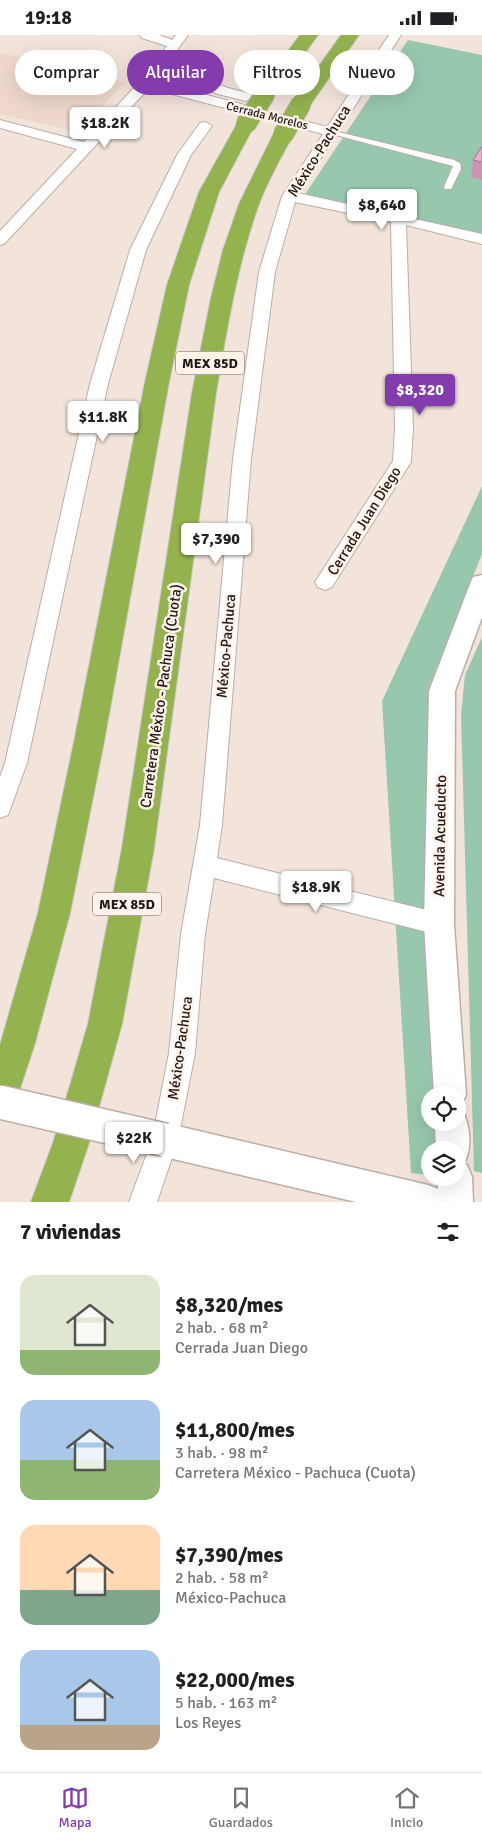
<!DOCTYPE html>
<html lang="es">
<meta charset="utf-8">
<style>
body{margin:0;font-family:Signika,sans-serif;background:#f2f2f2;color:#202124;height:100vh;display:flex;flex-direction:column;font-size:19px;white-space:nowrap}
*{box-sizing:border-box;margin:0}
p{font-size:16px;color:#757577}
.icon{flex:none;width:28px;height:28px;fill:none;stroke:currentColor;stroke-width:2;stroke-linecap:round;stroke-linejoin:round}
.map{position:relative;height:1167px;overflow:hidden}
.sheet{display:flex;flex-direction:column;background:#fff;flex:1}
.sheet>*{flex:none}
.hud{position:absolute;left:15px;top:15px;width:452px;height:45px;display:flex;gap:10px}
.fabs{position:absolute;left:421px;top:1051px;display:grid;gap:10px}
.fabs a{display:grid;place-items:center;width:45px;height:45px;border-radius:50%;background:#fff;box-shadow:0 5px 20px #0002;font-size:25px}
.price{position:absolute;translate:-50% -42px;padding:0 11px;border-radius:5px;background:#fff;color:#222;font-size:16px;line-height:32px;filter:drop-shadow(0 1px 2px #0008)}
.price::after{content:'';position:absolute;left:50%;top:30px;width:15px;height:11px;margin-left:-8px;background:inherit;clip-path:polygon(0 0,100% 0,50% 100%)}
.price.current{background:#833bae;color:#fff}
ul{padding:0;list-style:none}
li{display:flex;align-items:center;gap:15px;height:125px;padding:0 20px}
li span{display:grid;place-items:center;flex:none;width:140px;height:100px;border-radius:15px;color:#555}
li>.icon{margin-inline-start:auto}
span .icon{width:60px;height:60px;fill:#fffc;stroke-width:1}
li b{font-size:21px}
h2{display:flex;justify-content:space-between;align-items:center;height:60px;padding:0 20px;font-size:21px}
.pill{padding:0 18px;border-radius:22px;background:#fff;box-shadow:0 5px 20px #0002;font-size:18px;line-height:45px}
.pill.current{background:#833bae;color:#fff}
.status{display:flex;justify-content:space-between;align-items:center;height:35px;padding:0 25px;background:#fff;direction:ltr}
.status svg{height:14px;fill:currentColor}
.dock{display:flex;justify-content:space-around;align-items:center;height:70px;border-top:1px solid #e0e0e0;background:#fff;font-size:14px;color:#757577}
.dock a{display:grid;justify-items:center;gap:2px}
.dock .current{color:#833bae}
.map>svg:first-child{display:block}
.built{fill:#efd8cb}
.green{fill:#97c8ae}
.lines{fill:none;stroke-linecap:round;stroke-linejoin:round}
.service-casing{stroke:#bcada5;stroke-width:2}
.minor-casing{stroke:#bcada5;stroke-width:2}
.tertiary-casing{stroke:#bcada5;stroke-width:3}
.motorway-casing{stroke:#c9c8c7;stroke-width:2}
.service{fill:#fff;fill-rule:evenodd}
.minor{fill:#fff;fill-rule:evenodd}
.tertiary{fill:#fff;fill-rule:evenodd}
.motorway{fill:#94b34f;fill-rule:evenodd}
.secondary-bridge-casing{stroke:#bcada5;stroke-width:36;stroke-linecap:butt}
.motorway-bridge-casing{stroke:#c9c8c7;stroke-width:22;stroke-linecap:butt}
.secondary-bridge{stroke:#fff;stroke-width:33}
.motorway-bridge{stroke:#94b34f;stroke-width:20}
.wall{fill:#cc94b2}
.building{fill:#edaccf;stroke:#a67891}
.labels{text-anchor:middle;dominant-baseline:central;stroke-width:5;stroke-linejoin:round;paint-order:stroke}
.far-street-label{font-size:12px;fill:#1e1915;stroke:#fef2ea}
.shield{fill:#fef2ea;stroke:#615a55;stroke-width:1}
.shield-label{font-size:14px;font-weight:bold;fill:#1e1915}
.street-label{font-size:15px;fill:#1e1915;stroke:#fef2ea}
</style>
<div class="status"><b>19:18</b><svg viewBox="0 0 49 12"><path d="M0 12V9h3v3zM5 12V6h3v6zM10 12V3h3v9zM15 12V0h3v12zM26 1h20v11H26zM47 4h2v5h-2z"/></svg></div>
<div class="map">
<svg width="482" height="1167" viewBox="0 0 482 1167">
<rect width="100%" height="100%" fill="#f3e4db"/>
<!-- built -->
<polygon class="built" points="0,18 125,47 78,97 0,79"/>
<!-- green -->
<g class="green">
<polygon points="408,5 482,20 482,206 302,164"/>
<polygon points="482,451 482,519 430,649 425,865 437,1060 430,1060 430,1088 439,1088 440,1115 430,1115 430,1140 411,1138 382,666"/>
<polygon points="482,602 482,1138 474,1136 461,680 465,640"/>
</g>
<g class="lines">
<defs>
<polygon id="service" points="330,95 454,125 460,128 461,134 451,154 445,154 444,152 453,131 328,98 328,96"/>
<g id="minor">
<polygon points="140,0 159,0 172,5 176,0 188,0 166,30 228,53 251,59 253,62 246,66 218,59 161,37 154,46 327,92 389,0 401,0 298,158 482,199 482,209 406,190 413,393 411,427 332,552 325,555 318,552 315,547 393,426 395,393 391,187 295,167 275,237 251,424 222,790 217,823 439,878 447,881 451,889 447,897 439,900 214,843 205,899 195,1018 178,1105 157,1167 129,1167 152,1105 169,1018 181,899 200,790 233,424 259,237 282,161 323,99 149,53 5,208 0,210 0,196 77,114 0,93 0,85 84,107 141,45 167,11 142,3"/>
<polygon points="205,87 212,91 191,120 146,215 108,349 27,728 8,780 0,783 0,742 5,728 90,349 130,215 177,120 200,88"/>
</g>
<g id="tertiary">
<polygon points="482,540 482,582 455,656 454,889 466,1060 461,1071 458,1073 458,1060 434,1060 424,889 429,656 470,549 473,542"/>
<path d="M458,1074l5,2c7,17 9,34 2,51l-3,1 5,2 5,12 1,25h-117l-191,-45 -12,-5 -5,-12 5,-12 12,-5 263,62 10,4v-12h20v-27h-22l-1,-27h23z"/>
</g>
<g id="motorway">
<polygon points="300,0 318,0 272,63 265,65 258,63 256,59"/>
<polygon points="341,0 359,0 308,73 301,75 294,73 292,69"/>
<polygon points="246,83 253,85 255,89 219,157 189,250 169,347 104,707 70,878 35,1008 13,1075 0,1080 0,1010 38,878 74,707 145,347 167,250 199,157 237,89 239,85"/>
<path d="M283,94l7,2 3,4c-12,23 -25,45 -34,69 -22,61 -32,125 -43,189l-62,455 -32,176 -33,119 -20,59h-38l22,-59 35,-119 34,-176 70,-455 19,-95 12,-48 16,-46 34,-69 3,-4z"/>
</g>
</defs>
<!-- service casing -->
<use href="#service" class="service-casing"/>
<!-- minor casing -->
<use href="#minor" class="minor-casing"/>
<!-- tertiary casing -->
<use href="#tertiary" class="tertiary-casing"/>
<!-- motorway casing -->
<use href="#motorway" class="motorway-casing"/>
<!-- service -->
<use href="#service" class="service"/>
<!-- minor -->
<use href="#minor" class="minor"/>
<!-- tertiary -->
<use href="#tertiary" class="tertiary"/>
<!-- motorway -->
<use href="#motorway" class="motorway"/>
<defs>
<polyline id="secondary-bridge" points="0,1067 165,1105"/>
<g id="motorway-bridge">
<polyline points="246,89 265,59"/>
<polyline points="283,100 301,69"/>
</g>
</defs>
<!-- secondary-bridge casing -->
<use href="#secondary-bridge" class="secondary-bridge-casing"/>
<!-- motorway-bridge casing -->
<use href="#motorway-bridge" class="motorway-bridge-casing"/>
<!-- secondary-bridge -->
<use href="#secondary-bridge" class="secondary-bridge"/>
<!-- motorway-bridge -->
<use href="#motorway-bridge" class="motorway-bridge"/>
</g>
<!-- wall -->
<polygon class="wall" points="482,111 482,145 471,142 473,125"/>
<!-- building -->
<polygon class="building" points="482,111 482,127 473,125"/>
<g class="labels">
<!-- far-street labels -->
<g class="far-street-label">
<text transform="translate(267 81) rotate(14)">Cerrada Morelos</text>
</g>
<!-- shield labels -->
<g class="shield">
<rect x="176" y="316.5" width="68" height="23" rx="4"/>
<rect x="93" y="857.5" width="68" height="23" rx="4"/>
</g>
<g class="shield-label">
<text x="210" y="328">MEX 85D</text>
<text x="127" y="869">MEX 85D</text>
</g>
<!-- street labels -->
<g class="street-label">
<text transform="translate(319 116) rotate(-58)">México-Pachuca</text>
<text transform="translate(364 486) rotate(-58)">Cerrada Juan Diego</text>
<text transform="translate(226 611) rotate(-85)">México-Pachuca</text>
<text transform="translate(161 661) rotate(-82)">Carretera México - Pachuca (Cuota)</text>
<text transform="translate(440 801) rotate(-89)">Avenida Acueducto</text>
<text transform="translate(180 1013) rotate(-82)">México-Pachuca</text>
</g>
</g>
</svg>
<div class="fabs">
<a><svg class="icon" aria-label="locate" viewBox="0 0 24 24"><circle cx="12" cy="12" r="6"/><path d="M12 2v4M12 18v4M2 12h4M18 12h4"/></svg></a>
<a><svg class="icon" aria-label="layers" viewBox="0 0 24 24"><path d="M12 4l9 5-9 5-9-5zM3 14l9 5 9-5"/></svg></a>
</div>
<b class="price" style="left:105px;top:114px">$18.2K</b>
<b class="price" style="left:382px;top:196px">$8,640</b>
<b class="price current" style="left:420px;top:381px">$8,320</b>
<b class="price" style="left:103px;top:408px">$11.8K</b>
<b class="price" style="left:216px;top:530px">$7,390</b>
<b class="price" style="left:316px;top:878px">$18.9K</b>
<b class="price" style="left:134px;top:1129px">$22K</b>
<div class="hud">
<a class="pill">Comprar</a>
<a class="pill current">Alquilar</a>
<a class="pill">Filtros</a>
<a class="pill">Nuevo</a>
</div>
</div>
<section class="sheet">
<h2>7 viviendas<svg class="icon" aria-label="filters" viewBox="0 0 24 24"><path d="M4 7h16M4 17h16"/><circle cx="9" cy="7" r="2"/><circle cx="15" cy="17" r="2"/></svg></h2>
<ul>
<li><span style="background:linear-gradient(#dfe7d0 75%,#8fb573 0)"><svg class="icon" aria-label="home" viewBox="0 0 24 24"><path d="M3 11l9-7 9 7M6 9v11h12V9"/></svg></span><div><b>$8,320/mes</b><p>2 hab. · 68 m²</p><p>Cerrada Juan Diego</p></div></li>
<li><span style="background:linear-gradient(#a9c7e8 60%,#8fb573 0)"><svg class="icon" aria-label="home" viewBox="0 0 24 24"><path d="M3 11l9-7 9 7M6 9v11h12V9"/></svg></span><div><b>$11,800/mes</b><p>3 hab. · 98 m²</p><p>Carretera México - Pachuca (Cuota)</p></div></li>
<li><span style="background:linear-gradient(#ffd9b3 65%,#7fa58c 0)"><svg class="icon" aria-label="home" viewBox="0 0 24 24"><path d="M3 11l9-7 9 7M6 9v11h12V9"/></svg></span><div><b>$7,390/mes</b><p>2 hab. · 58 m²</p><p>México-Pachuca</p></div></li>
<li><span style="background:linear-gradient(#a9c7e8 75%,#b9a48a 0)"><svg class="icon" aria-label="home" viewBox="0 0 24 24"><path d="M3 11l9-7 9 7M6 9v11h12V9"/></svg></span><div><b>$22,000/mes</b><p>5 hab. · 163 m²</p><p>Los Reyes</p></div></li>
</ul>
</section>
<nav class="dock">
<a class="current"><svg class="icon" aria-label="map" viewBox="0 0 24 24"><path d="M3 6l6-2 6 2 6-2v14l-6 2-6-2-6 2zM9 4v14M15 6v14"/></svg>Mapa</a>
<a><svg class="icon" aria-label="saved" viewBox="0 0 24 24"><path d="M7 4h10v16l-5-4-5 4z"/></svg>Guardados</a>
<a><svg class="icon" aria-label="home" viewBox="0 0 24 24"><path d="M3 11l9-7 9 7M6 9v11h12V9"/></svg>Inicio</a>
</nav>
